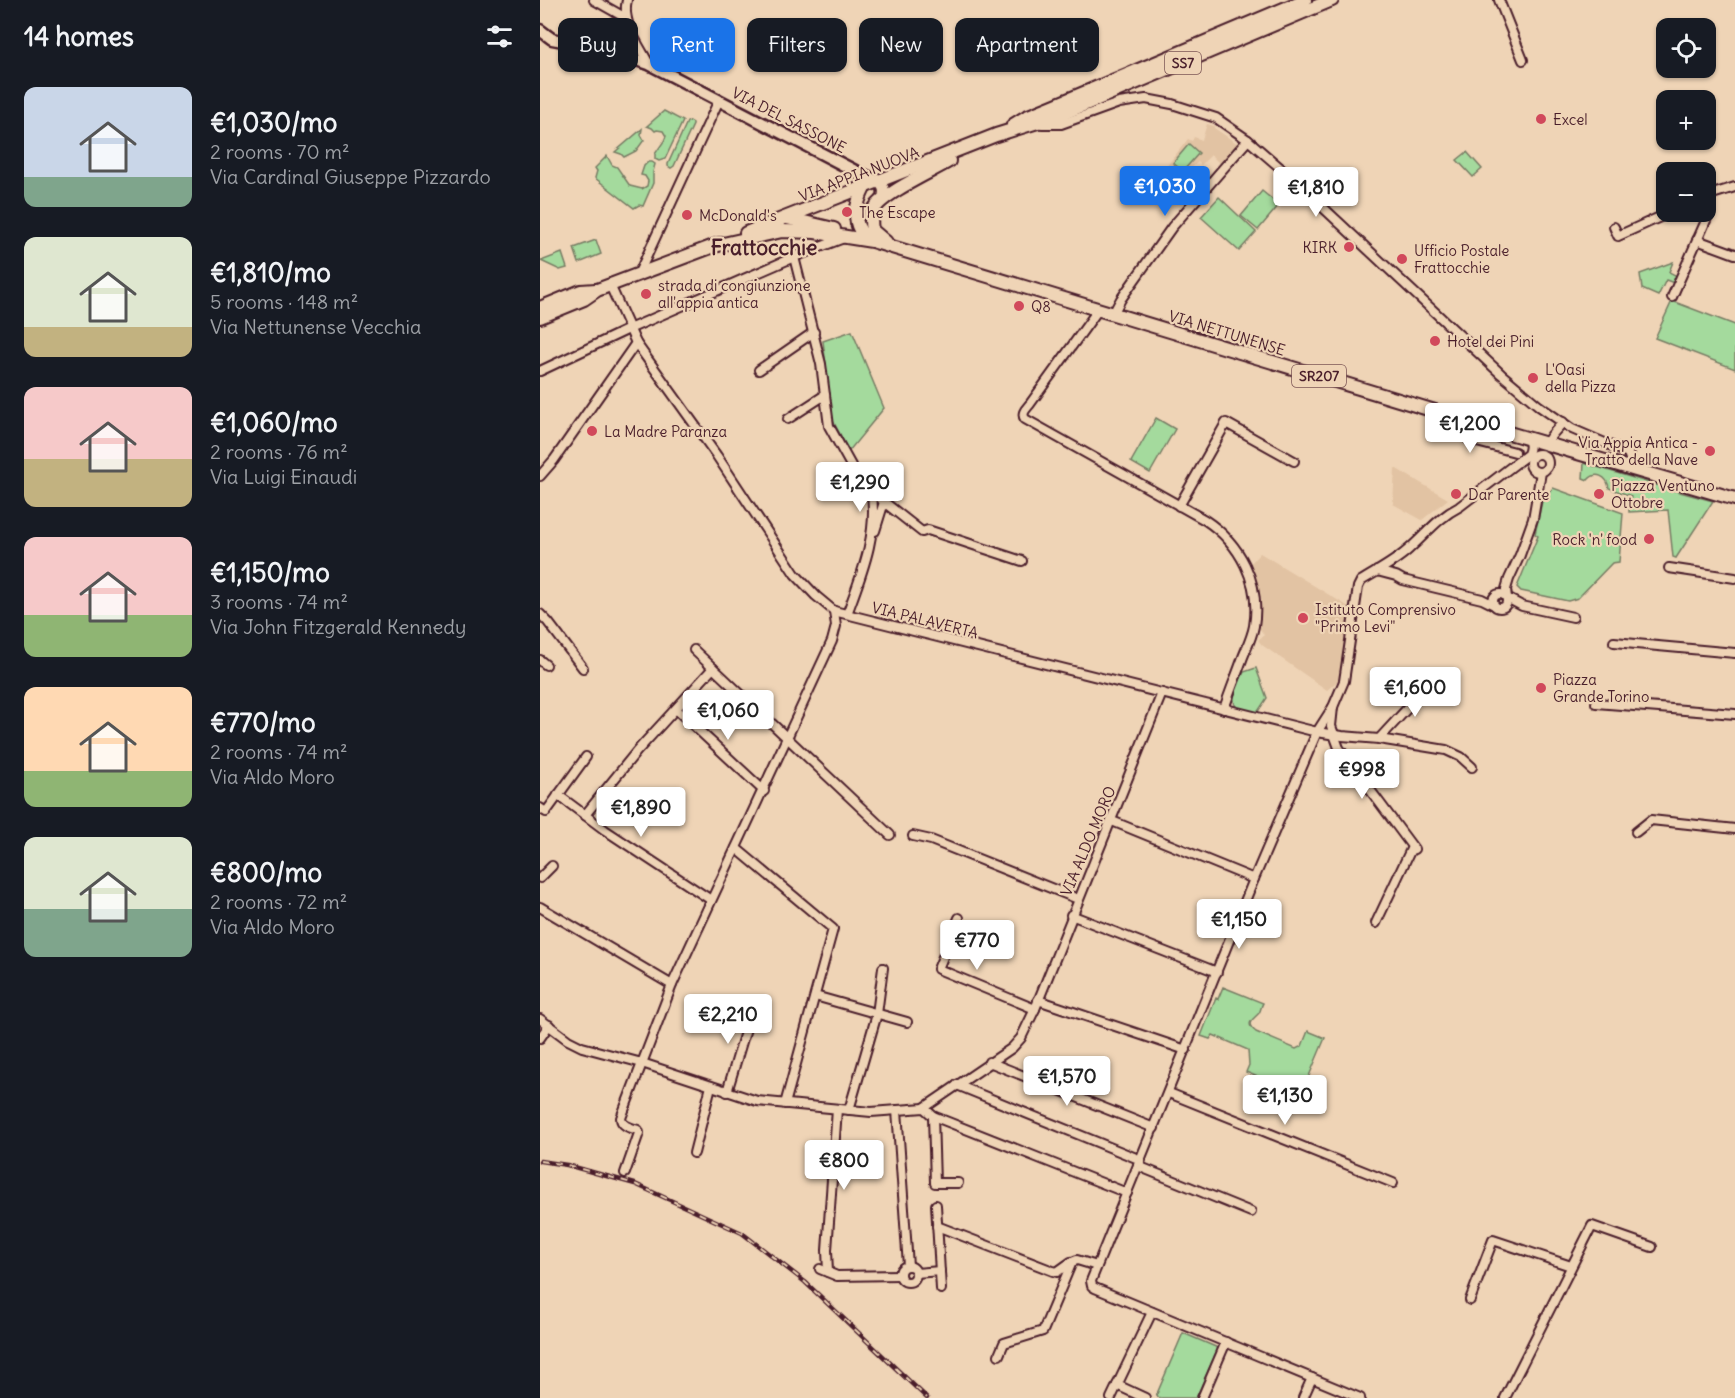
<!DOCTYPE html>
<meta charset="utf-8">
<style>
body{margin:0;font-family:Delius,sans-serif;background:#20242c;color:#f1f3f6;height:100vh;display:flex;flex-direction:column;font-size:22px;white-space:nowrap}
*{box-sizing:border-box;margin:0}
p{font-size:20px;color:#9ea1a6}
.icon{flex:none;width:33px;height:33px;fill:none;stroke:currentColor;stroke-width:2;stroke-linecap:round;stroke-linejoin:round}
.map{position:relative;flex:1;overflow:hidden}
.drawer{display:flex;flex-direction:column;background:#171b24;width:540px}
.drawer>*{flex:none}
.banner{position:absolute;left:18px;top:18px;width:570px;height:54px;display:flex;gap:12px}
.buttons{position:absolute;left:1116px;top:18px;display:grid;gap:12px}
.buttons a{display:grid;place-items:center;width:60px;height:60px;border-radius:12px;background:#171b24;box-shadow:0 2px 4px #0004;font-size:30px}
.price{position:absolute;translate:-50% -51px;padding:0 14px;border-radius:6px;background:#fff;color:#222;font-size:20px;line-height:39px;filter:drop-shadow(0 2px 3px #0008)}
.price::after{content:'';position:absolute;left:50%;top:36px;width:18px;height:14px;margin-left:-9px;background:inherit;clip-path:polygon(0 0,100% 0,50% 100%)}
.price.current{background:#1a73e8;color:#fff}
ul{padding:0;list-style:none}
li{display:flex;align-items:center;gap:18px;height:150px;padding:0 24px}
li span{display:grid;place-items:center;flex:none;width:168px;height:120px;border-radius:12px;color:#555}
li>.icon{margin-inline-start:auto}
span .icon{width:72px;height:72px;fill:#fffc;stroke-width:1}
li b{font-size:26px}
h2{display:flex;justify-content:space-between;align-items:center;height:72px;padding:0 24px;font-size:26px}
.tag{padding:0 21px;border-radius:12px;background:#171b24;box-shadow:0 2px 4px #0004;font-size:21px;line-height:54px}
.tag.current{background:#1a73e8;color:#fff}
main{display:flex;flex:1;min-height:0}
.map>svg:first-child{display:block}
.built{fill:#e2c3a3}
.green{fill:#a4da9d;stroke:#777c64;stroke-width:1.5}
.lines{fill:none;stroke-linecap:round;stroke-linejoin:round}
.street-casing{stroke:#4a1f2b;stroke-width:12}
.secondary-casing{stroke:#4a1f2b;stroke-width:15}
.primary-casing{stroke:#4a1f2b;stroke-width:16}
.street{stroke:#efd4b6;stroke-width:8}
.secondary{stroke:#efd4b6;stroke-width:10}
.primary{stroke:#efd4b6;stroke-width:12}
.rail-casing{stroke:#4a1f2b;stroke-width:4.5}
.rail{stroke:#efd4b6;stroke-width:2;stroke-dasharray:7;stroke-linecap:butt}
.poi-dot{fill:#d1495b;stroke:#efd4b6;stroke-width:2}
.labels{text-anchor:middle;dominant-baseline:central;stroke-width:4.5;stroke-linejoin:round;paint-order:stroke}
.shield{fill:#efd4b6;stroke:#7c5555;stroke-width:1.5}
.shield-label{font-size:14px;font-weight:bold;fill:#4a1f2b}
.poi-label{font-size:15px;fill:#4a1f2b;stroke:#efd4b6;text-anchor:start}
.street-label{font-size:15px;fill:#4a1f2b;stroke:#efd4b6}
.district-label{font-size:21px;font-weight:bold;fill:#4a1f2b;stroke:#efd4b6}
</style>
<main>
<section class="drawer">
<h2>14 homes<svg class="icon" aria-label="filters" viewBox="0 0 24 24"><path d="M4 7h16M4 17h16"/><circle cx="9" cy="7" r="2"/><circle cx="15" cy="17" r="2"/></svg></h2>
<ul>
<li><span style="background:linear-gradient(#c9d6e8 75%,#7fa58c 0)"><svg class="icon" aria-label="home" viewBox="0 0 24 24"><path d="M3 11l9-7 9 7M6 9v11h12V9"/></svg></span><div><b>€1,030/mo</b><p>2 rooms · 70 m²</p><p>Via Cardinal Giuseppe Pizzardo</p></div></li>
<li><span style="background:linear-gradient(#dfe7d0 75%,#c2b280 0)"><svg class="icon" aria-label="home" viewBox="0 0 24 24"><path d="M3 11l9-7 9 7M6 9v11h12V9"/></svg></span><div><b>€1,810/mo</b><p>5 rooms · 148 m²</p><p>Via Nettunense Vecchia</p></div></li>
<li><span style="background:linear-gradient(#f6c9c9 60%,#c2b280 0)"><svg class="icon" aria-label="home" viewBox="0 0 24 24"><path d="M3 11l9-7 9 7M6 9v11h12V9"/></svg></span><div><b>€1,060/mo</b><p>2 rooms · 76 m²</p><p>Via Luigi Einaudi</p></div></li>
<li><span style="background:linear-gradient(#f6c9c9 65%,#8fb573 0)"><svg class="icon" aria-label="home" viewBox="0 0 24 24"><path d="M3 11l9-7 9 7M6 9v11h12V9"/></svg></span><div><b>€1,150/mo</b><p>3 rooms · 74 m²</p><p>Via John Fitzgerald Kennedy</p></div></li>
<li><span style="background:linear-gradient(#ffd9b3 70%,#8fb573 0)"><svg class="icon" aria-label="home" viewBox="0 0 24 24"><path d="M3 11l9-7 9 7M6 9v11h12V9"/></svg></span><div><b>€770/mo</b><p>2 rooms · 74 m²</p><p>Via Aldo Moro</p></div></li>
<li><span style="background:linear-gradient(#dfe7d0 60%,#7fa58c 0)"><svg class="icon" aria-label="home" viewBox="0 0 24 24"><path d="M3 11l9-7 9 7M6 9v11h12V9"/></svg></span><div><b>€800/mo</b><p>2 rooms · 72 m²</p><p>Via Aldo Moro</p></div></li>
</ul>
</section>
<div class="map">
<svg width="1195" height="1398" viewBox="0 0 1195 1398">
<rect width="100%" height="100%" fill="#efd4b6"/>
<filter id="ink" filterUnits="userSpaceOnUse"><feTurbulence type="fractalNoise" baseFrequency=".0167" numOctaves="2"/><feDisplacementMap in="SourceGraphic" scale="12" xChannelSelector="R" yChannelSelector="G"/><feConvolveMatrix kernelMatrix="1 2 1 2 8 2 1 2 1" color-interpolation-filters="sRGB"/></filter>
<g filter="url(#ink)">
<!-- built -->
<g class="built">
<polygon points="667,124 674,126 674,128 698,144 680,164 671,155 661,165 658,162 648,171 650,174 637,186 622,172 648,139 652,141 654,137 662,140"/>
<polygon points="855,468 908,499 882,520 853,504"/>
<polygon points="720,553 809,607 800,679 787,690 722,645 718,640 724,635 718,626 721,610 720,597 711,563"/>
</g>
<!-- green -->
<g class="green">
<polygon points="124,111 143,121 125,159 119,161 115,159 115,154 124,141 126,136 123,131 117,130 115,131 112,128 107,126"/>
<polygon points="150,121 153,123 153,125 134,166 131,168 128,166 128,164 147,122"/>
<polygon points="102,129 101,135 104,140 96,151 84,157 81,154 75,152"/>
<polygon points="649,144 659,153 643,171 633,163"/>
<polygon points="927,152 942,169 933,177 917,160"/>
<polygon points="67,156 72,165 77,167 90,186 102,189 107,186 108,181 105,176 101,175 104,166 108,162 112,162 115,164 113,172 113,183 103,206 99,205 94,208 55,178 57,171 55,168"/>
<polygon points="722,191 739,205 718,230 701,216"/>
<polygon points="679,197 716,232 699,251 661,217"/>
<polygon points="56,240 61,254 39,263 34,248"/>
<polygon points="22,253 27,268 20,270 1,261"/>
<polygon points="1133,262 1129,272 1137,276 1134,283 1126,280 1118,296 1102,289 1100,274"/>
<polygon points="1132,301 1195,325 1195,369 1115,338"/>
<polygon points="312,331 344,408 309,451 293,421 283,341"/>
<polygon points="616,418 635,429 610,473 591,462"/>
<path d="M1044,463l92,28 37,10 -37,57 -3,-1 -5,-47 -39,2v-8l2,-8 -22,-8c-2,-12 -13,-17 -21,-8l-5,-2z"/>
<polygon points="1013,488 1083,513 1079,562 1072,563 1038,598 1028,601 981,591 977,587 998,536 995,534 1004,492 1010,492"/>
<path d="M716,668l11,30 -10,15 -21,-6c-6,-11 3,-24 8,-35z"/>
<path d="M683,987l40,16c-2,3 -2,7 -4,10 -6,7 -15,10 -3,19l40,17 6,-3 6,-15 17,7 -24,57 -55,-23 3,-7 -1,-15 -35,-15 -3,4 -9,-3 15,-38 2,1z"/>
<polygon points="643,1333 678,1348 656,1398 620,1398 616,1396"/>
</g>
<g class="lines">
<defs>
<g id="street">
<polyline points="54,0 86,18"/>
<path d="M87,0c-6,22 12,45 22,64"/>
<polyline points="959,0 983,60"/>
<polyline points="502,124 521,124 579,103 606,99 632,104 676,118 708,140 744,171 961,374 999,406 1032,429 1088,453 1094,471"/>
<polyline points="1166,196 1195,187"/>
<polyline points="1074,227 1078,236 1131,212"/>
<polyline points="1157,240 1195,254"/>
<polyline points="254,257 281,364 289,426 314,471 344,502 382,532 388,530 482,561"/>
<polyline points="99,273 179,100"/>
<polyline points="70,285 96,343 177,456 255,574 276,596 294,611 777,732 802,736 839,739 906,750 921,757 932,767"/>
<polyline points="1132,297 1168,216 1167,196"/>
<path d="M558,310l-68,94c-4,5 -9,9 -5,15l180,101c35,23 56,63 49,106 -2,11 -7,21 -11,31 -6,17 -13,34 -19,52"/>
<polyline points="573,314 581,299 632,227 708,140"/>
<polyline points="219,370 274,332"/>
<polyline points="0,371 89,329 254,257 304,238"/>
<polyline points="248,419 285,395"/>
<polyline points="928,421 927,437 929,440 975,452"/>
<path d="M1006,444c4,-9 11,-14 17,-22"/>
<circle cx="999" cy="463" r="9"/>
<polyline points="1001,472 993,519 980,555 969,579 966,589 967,598 982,606 1033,617"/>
<polyline points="0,476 14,460 96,343"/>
<polyline points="639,506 686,423 754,461"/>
<polyline points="335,531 344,502"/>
<polyline points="1129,568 1195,578"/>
<polyline points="837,571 856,576 863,580 942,599 954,605"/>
<circle cx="960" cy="601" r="7"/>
<polyline points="0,614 8,622 43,668"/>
<path d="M307,614c15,-41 32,-81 24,-126"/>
<polyline points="1074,642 1195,653"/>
<polyline points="154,650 350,835"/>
<polyline points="0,660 6,665"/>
<polyline points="1056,703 1195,714"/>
<polyline points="793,707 777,732 714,879 551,1281 552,1286 555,1288 820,1398"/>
<polyline points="136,709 224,791"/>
<polyline points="839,739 876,699 885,695 897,684"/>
<polyline points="18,795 65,830 171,900"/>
<polyline points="0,808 6,812 46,757"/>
<polyline points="45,815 97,751 173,668"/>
<polyline points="572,821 714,879"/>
<polyline points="1096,832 1111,820 1195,829"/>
<polyline points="373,836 391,840 538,899"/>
<polyline points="196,848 293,929 245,1104"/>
<path d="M874,849l-75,-101 -8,-22 2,-19 11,-26 14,-94 3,-6c16,-10 34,-19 48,-32 17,-15 30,-32 50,-42l69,-53c2,-6 3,-10 -1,-15"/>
<polyline points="0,878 12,866"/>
<polyline points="0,907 132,985"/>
<polyline points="531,915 677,972"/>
<polyline points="419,918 398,969 495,1009"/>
<polyline points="836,923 872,847"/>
<polyline points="275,996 367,1022"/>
<polyline points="498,1000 646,1050"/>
<polyline points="0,1019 28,1040 42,1047 102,1063 217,1101 331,1112 384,1108 472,1048 481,1038 495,1009 622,693"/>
<polyline points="0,1038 9,1025"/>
<polyline points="449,1062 614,1128"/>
<polyline points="417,1085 601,1160"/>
<polyline points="187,1092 213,1005"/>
<polyline points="629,1093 853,1183"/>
<polyline points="384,1108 393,1116 395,1183 418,1183"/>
<polyline points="309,1110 337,1014 343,968"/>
<polyline points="357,1110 368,1266"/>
<polyline points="393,1116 587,1193"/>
<polyline points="154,1153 171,1086"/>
<polyline points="598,1166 711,1212"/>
<path d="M85,1173l14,-40 -1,-3c-7,-2 -17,-4 -17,-12l51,-133 160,-344 4,-15 -2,-15"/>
<polyline points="396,1205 401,1289"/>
<polyline points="397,1226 513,1271 517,1272 531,1262"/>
<circle cx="368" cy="1274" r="8"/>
<polyline points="280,1269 297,1276 360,1275"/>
<polyline points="288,1272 287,1250 297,1109"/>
<polyline points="376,1273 400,1271"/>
<polyline points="930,1300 953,1240 1031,1266"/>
<polyline points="459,1355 464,1343 503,1331 532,1262 537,1260 557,1266"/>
<polyline points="577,1385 605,1398"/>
<polyline points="571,1398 612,1312"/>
<polyline points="662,1398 686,1342"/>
<polyline points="763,1398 772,1378"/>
<polyline points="965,1398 1052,1226 1112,1247"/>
</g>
<path id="secondary" d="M0,30l12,9 48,9 49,16 210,109c13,6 31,9 23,27"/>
<g id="primary">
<polyline points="473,125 486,117 513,106 765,0"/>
<path d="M324,188c-6,12 -12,29 -4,42 2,4 7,7 11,10"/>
<polyline points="247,218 294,229"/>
<polyline points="206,233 456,135 517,116 792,0"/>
<path d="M346,242l-14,-12c-1,-6 -2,-12 1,-19 8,-17 58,-39 76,-50"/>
<polyline points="174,246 242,231 275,232 332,241 928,421 1195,499"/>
<polyline points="0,308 41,291 56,290"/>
<polyline points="0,317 44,299 57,290 179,244"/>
</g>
</defs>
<!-- street casing -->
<use href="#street" class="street-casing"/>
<!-- secondary casing -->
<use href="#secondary" class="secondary-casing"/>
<!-- primary casing -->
<use href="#primary" class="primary-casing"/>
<!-- street -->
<use href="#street" class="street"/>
<!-- secondary -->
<use href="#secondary" class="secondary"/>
<!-- primary -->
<use href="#primary" class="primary"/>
<defs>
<polyline id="rail" points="0,1161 27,1165 95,1184 202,1233 265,1282 387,1398"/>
</defs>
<!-- rail casing -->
<use href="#rail" class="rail-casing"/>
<!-- rail -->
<use href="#rail" class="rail"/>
</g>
</g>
<!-- markers -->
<g class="poi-dot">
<circle cx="1001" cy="119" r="6"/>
<circle cx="307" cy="212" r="6"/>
<circle cx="147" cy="215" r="6"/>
<circle cx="809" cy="247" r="6"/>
<circle cx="862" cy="259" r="6"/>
<circle cx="106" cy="294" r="6"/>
<circle cx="479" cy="306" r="6"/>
<circle cx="895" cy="341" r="6"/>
<circle cx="993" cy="378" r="6"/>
<circle cx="52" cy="431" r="6"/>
<circle cx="1170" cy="451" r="6"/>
<circle cx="916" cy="494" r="6"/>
<circle cx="1059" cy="494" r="6"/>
<circle cx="1109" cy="539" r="6"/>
<circle cx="763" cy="618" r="6"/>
<circle cx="1001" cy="688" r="6"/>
</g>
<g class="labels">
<!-- shield labels -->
<g class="shield">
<rect x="625" y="52" width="36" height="22" rx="4.5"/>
<rect x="752" y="365" width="54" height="22" rx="4.5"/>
</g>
<g class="shield-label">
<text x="643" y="63">SS7</text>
<text x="779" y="376">SR207</text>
</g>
<!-- poi labels -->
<g class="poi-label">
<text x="1013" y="119">Excel</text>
<text x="319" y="212">The Escape</text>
<text x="159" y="215">McDonald's</text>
<text x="797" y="247" text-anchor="end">KIRK</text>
<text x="874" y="250">Ufficio Postale<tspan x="874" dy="17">Frattocchie</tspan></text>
<text x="118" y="285">strada di congiunzione<tspan x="118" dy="17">all'appia antica</tspan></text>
<text x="491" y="306">Q8</text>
<text x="907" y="341">Hotel dei Pini</text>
<text x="1005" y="369">L'Oasi<tspan x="1005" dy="17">della Pizza</tspan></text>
<text x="64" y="431">La Madre Paranza</text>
<text x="1158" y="442" text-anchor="end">Via Appia Antica -<tspan x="1158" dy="17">Tratto della Nave</tspan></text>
<text x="1071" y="485">Piazza Ventuno<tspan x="1071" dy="17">Ottobre</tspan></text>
<text x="928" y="494">Dar Parente</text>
<text x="1097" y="539" text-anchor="end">Rock 'n' food</text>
<text x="775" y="609">Istituto Comprensivo<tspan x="775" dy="17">"Primo Levi"</tspan></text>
<text x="1013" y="679">Piazza<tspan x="1013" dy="17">Grande Torino</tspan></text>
</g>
<!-- street labels -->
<g class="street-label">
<text transform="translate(249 120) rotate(27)">VIA DEL SASSONE</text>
<text transform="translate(319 174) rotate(-21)">VIA APPIA NUOVA</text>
<text transform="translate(687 333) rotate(17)">VIA NETTUNENSE</text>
<text transform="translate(385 620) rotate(14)">VIA PALAVERTA</text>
<text transform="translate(548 841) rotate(-67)">VIA ALDO MORO</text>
</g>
<!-- district labels -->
<g class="district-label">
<text x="224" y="247">Frattocchie</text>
</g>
</g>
</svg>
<div class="buttons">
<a><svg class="icon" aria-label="locate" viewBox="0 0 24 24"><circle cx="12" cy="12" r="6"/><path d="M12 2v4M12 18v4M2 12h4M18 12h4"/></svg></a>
<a>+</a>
<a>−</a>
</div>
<b class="price current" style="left:625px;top:217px">€1,030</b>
<b class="price" style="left:776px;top:218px">€1,810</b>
<b class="price" style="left:930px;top:454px">€1,200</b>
<b class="price" style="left:320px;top:513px">€1,290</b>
<b class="price" style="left:875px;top:718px">€1,600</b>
<b class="price" style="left:188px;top:741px">€1,060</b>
<b class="price" style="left:822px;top:800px">€998</b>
<b class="price" style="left:101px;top:838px">€1,890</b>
<b class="price" style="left:699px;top:950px">€1,150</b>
<b class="price" style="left:437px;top:971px">€770</b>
<b class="price" style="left:188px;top:1045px">€2,210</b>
<b class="price" style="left:527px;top:1107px">€1,570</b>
<b class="price" style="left:745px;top:1126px">€1,130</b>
<b class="price" style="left:304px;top:1191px">€800</b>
<div class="banner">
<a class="tag">Buy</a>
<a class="tag current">Rent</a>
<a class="tag">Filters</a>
<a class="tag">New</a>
<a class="tag">Apartment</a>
</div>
</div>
</main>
